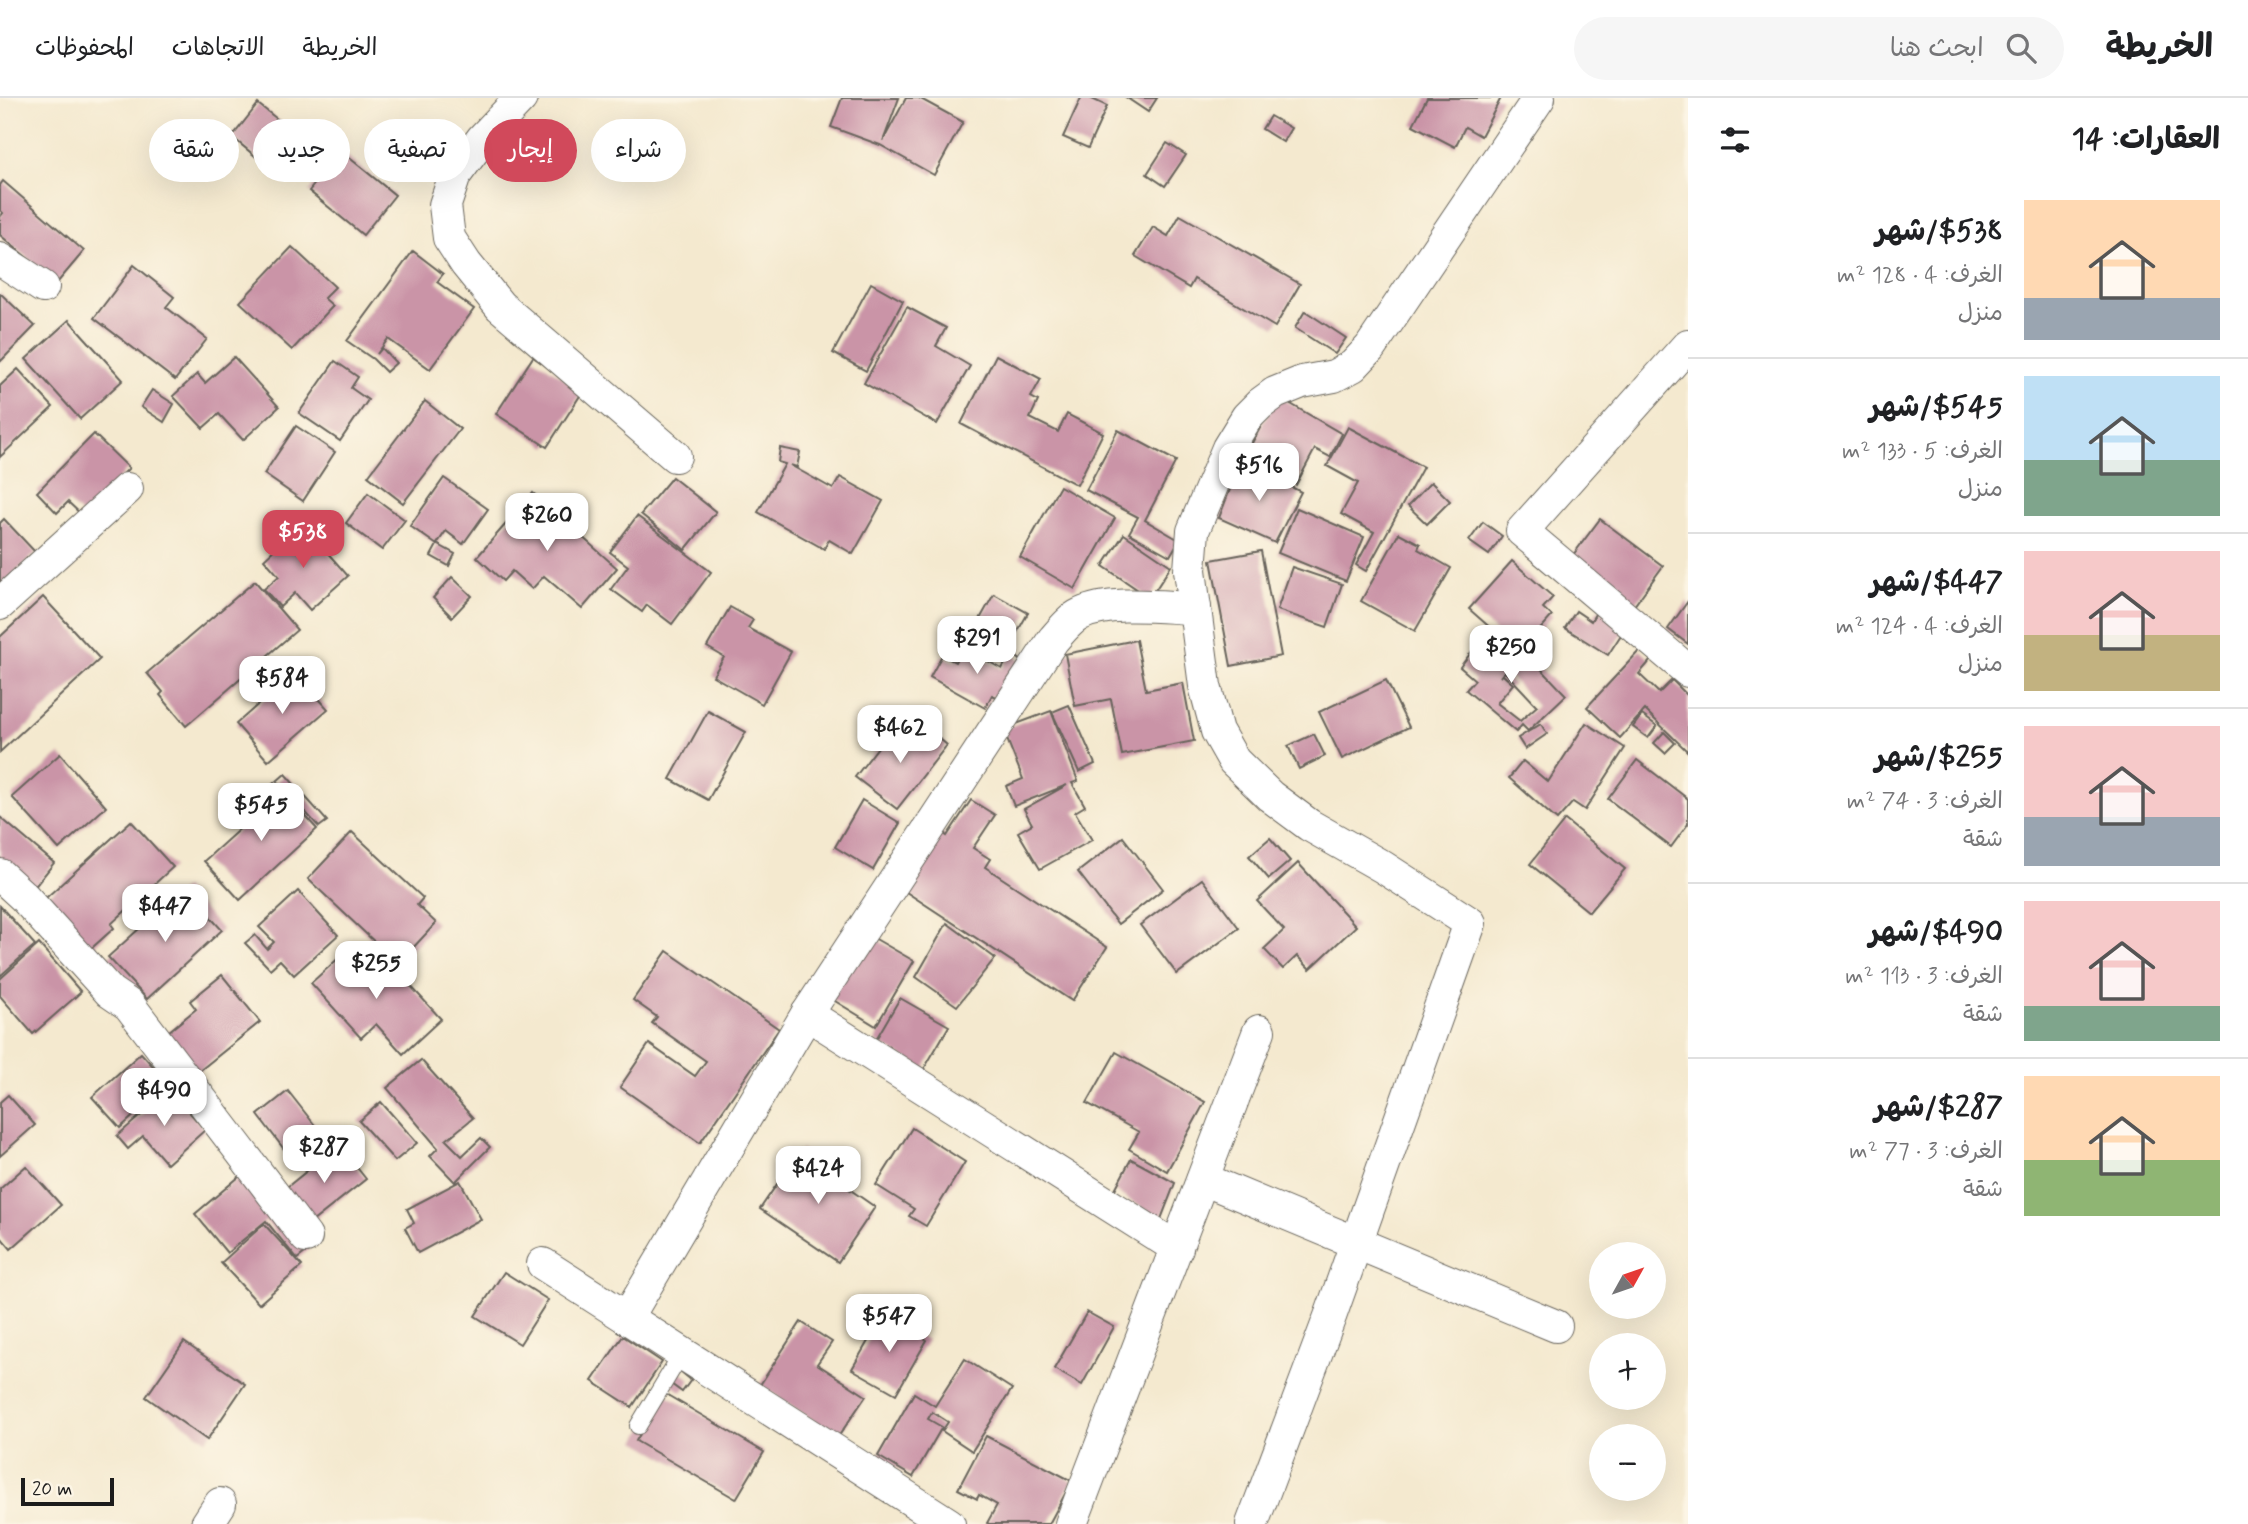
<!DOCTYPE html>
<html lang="ar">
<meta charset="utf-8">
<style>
body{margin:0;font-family:Mynerve,"Playpen Sans Arabic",sans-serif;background:#f6f6f6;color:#202124;direction:rtl;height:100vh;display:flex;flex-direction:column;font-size:26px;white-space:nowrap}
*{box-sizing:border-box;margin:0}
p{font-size:23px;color:#757577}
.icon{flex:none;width:38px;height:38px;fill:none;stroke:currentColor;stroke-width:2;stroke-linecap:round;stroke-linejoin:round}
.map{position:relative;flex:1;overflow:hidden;direction:ltr}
.drawer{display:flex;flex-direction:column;background:#fff;width:560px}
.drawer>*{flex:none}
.guide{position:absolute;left:21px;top:21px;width:665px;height:63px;direction:rtl;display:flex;gap:14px}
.needle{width:46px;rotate:50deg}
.controls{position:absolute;left:1589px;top:1144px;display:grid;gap:14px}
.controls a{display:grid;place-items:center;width:77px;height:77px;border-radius:50%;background:#fff;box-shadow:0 7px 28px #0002;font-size:35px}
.scale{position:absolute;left:21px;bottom:18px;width:93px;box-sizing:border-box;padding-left:7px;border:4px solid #1c1c1c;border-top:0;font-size:19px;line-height:24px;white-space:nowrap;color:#1c1c1c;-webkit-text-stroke:5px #fcf5e5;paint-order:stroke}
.price{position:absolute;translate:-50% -60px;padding:0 16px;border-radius:14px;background:#fff;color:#222;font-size:23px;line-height:46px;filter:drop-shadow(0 2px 4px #0008)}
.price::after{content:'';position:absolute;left:50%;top:42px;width:21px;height:16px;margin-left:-10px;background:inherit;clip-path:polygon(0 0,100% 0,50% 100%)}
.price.current{background:#d1495b;color:#fff}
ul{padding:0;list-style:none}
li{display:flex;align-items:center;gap:21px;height:175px;padding:0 28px}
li+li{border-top:2px solid #e0e0e0}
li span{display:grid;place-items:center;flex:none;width:196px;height:140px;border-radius:0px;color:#555}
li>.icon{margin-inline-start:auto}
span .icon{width:84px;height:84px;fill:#fffc;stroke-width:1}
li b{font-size:30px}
h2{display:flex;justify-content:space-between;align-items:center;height:84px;padding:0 28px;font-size:30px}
.pill{padding:0 24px;border-radius:32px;background:#fff;box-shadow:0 7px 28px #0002;font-size:24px;line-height:63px}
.pill.current{background:#d1495b;color:#fff}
header{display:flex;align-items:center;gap:42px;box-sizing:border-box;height:98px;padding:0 35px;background:#fff;border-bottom:2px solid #e0e0e0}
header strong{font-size:33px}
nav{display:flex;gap:38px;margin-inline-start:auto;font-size:24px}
.search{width:490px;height:63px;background:#f6f6f6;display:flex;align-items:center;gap:18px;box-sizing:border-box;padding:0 24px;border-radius:38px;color:#757577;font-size:26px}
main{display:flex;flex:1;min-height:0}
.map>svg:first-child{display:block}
.building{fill:#ca94a7}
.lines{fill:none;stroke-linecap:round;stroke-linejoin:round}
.lane-casing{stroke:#68645b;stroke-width:18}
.street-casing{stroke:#68645b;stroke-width:34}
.lane{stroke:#fff;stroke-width:16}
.street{stroke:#fff;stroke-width:32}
</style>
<header>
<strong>الخريطة</strong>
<div class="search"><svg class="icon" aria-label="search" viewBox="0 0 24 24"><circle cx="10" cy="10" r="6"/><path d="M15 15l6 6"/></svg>ابحث هنا</div>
<nav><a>الخريطة</a><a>الاتجاهات</a><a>المحفوظات</a></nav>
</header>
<main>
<section class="drawer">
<h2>العقارات: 14<svg class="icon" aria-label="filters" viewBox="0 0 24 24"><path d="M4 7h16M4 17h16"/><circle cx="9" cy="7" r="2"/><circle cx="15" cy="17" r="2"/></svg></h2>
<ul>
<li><span style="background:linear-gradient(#ffd9b3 70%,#9aa5b1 0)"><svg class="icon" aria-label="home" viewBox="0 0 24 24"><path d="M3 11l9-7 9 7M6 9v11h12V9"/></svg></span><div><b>$538/شهر</b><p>الغرف: 4 · 128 m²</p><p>منزل</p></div></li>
<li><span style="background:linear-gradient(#bfe0f5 60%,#7fa58c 0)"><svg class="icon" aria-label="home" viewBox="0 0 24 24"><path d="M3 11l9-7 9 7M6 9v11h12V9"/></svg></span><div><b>$545/شهر</b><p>الغرف: 5 · 133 m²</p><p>منزل</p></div></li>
<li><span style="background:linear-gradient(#f6c9c9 60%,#c2b280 0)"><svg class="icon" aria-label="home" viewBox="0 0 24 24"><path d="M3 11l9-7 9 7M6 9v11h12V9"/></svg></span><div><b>$447/شهر</b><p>الغرف: 4 · 124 m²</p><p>منزل</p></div></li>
<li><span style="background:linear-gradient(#f6c9c9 65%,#9aa5b1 0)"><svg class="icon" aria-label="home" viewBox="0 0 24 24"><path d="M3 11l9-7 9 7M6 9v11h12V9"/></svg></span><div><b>$255/شهر</b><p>الغرف: 3 · 74 m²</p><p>شقة</p></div></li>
<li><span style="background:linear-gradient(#f6c9c9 75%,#7fa58c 0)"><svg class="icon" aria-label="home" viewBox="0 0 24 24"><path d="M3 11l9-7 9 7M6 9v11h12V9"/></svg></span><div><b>$490/شهر</b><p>الغرف: 3 · 113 m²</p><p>شقة</p></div></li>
<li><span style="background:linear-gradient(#ffd9b3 60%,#8fb573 0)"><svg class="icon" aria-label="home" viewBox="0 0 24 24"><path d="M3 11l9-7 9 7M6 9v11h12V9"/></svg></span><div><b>$287/شهر</b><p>الغرف: 3 · 77 m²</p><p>شقة</p></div></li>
</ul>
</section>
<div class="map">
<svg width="1688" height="1426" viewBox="0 0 1688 1426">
<rect width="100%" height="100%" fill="#fcf5e5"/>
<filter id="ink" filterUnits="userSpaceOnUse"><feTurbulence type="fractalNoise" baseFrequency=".0143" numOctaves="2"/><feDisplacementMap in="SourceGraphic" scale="14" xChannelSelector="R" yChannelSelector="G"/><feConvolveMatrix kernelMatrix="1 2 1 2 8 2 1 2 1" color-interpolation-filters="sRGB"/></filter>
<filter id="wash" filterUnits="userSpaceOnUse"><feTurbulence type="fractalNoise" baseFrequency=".00686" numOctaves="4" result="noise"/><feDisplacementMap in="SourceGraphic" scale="28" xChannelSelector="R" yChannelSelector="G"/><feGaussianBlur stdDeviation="1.57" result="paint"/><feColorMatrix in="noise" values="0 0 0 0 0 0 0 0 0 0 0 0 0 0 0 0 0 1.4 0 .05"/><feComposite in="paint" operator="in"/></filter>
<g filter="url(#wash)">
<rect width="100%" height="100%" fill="#f4e9cf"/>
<g id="blocks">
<!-- building -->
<g class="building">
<polygon points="842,0 899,0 883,43 906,0 919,0 963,24 934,77 880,47 831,29"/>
<polygon points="1081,0 1090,0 1107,8 1088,50 1063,39"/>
<polygon points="1127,0 1157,0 1148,14"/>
<polygon points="1427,0 1501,0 1481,38 1465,29 1455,49 1413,27"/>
<polygon points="258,6 310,47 283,81 232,39"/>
<polygon points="1270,18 1291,30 1283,44 1262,31"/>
<polygon points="1167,45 1186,57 1165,88 1147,76"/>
<polygon points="341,53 395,97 363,137 309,93"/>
<polygon points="3,83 84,153 57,185 0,137 0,119 3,115 0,112 0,87"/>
<polygon points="1180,117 1300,186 1275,229 1194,181 1189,190 1135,158 1153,129 1168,138"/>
<polygon points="292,149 335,189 324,200 333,208 292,252 240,204"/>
<polygon points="413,153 443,176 437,184 474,211 430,271 388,241 377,256 382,250 396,265 386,274 373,261 347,243"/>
<polygon points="134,167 174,199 166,209 207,241 175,282 94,220"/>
<polygon points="871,185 903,203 866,273 833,255"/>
<polygon points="0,195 35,228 0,264"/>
<polygon points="907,209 946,230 936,248 970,268 937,326 864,285"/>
<polygon points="1305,213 1346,240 1335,256 1295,230"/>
<polygon points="69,222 123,282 80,321 26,261"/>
<polygon points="996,257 1041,281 1031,299 1038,303 1030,320 1058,334 1067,316 1103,335 1077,387 961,326"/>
<polygon points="234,259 279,309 243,342 219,316 203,330 173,298 197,276 205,285"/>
<polygon points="533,259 583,293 547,349 496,316"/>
<polygon points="335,263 358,279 351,290 368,302 340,343 299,315"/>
<polygon points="18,271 53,309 0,359 0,288"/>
<polygon points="152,292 174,306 164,324 141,309"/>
<polygon points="1277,298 1342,336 1330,359 1315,351 1296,387 1244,360"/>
<polygon points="425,303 460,331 403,405 368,378"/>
<polygon points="296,328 335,354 303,403 264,376"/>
<polygon points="1348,329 1423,369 1366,473 1356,467 1374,434 1341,416 1358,385 1327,368"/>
<polygon points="1118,332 1176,363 1145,422 1179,442 1170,458 1129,435 1138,419 1086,392"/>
<polygon points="94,336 129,370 83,418 68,404 57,415 37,394"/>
<polygon points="780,350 800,354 797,369 790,367 833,391 840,379 883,403 853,456 829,442 824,451 758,414 785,366 778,364"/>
<polygon points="1241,363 1301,394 1275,445 1219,420"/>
<polygon points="672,379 716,414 685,452 641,416"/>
<polygon points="444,380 488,411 463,446 446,433 437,446 455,456 449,468 431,458 437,447 410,428"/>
<polygon points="1431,384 1450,403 1427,426 1408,408"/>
<polygon points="1060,388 1115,420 1075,491 1020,459"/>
<polygon points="368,395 405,422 382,452 346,425"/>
<polygon points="533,395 617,470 582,511 544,478 532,491 512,473 503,483 477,459"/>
<polygon points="1297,410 1364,439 1346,483 1278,455"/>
<polygon points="637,418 711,474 672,526 647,507 642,514 611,491 628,468 610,454"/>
<polygon points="4,421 36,455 0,489 0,425"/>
<polygon points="1600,421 1663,468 1631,512 1567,465"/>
<polygon points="1483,424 1502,438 1489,457 1469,443"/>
<polygon points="302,426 348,478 310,512 295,495 280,509 264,491 279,478 264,461"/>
<polygon points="1399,435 1420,446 1418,451 1451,470 1415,533 1361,503"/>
<polygon points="1124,436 1171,468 1150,500 1103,468"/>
<polygon points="1261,453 1281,558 1231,568 1211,462"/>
<polygon points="1512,463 1553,499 1543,510 1552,518 1519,555 1469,511"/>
<polygon points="1292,469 1342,486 1327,529 1277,512"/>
<polygon points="452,479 472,498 452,519 433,500"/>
<polygon points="255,483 297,532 186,628 160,597 163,594 147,575"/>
<polygon points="994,496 1028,515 1014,540 980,521"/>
<polygon points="43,499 100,561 0,654 0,539"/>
<polygon points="1688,503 1688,546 1668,531"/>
<polygon points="730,509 753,522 748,530 791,554 762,606 713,578 724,559 707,549"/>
<polygon points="1598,511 1626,529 1608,557 1565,530 1576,513 1591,523"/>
<polygon points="1136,542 1146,592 1183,585 1194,643 1122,657 1111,601 1075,608 1065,556"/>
<polygon points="1495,547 1514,563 1500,579 1503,577 1513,586 1497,605 1520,623 1537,608 1506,575 1526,555 1566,597 1528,633 1522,627 1516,634 1466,592 1475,582 1460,569 1473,552 1484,561"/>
<polygon points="963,549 1002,571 1011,555 1026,566 1002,601 992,597 985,610 930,579 942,557 955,564"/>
<polygon points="1640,552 1651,562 1639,576 1659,595 1672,582 1688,598 1688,654 1645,612 1620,640 1587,609"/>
<polygon points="295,574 328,611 268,663 236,626"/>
<polygon points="1386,582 1409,629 1342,661 1319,614"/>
<polygon points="1069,607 1095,666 1079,674 1052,614"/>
<polygon points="708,613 746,634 708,702 670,681"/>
<polygon points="1051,613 1078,683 1072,685 1085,708 1075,714 1092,742 1040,771 1018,734 1032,726 1024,711 1067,687 1014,708 1006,688 1023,681 1003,631"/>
<polygon points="1642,617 1657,628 1648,640 1633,629"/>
<polygon points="1586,625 1625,650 1585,712 1573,704 1557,722 1509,680 1523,663 1548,684"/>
<polygon points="1541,626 1547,636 1525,651 1518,640"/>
<polygon points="923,627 947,647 897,711 855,679 892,631 909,644"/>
<polygon points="1664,634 1675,645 1665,655 1654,645"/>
<polygon points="1314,636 1325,658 1299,671 1288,648"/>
<polygon points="60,656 106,709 59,751 12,699"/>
<polygon points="1637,662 1688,701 1688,726 1671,749 1608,701"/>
<polygon points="285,676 327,723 319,729 277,683"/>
<polygon points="274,684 317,731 240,802 204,763 265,708 257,699"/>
<polygon points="862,702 900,725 873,772 835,749"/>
<polygon points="971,702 995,717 973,750 990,761 985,769 1107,849 1072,903 897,788 935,730 947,738"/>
<polygon points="0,719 54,765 29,796 0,772"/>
<polygon points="1565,722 1625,771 1589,814 1530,766"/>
<polygon points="131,723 173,769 111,826 114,830 84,857 38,807"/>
<polygon points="352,734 423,800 417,807 436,825 398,866 308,781"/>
<polygon points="1123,739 1163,791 1118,826 1078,774"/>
<polygon points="1270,740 1290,763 1269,781 1249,758"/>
<polygon points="1298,765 1356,828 1310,871 1297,858 1283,871 1264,851 1284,832 1257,803"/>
<polygon points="1202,781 1239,830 1177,876 1140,827"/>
<polygon points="184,790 222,832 147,901 108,859"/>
<polygon points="298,793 338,837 294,877 280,862 270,871 245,845 255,837 267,851 274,844 259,829"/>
<polygon points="0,808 35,847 0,878"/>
<polygon points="947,825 995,860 957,908 916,879"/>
<polygon points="867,836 914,863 876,928 830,900"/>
<polygon points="39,846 81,894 33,936 0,898 0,881"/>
<polygon points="351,849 384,885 397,873 441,921 403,956 376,926 361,940 311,885"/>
<polygon points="667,853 779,931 700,1045 620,989 649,946 695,978 706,963 652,925 657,919 633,902"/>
<polygon points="222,877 260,924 193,978 162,939 196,911 190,903"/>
<polygon points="900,900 949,928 924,971 875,943"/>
<polygon points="1116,954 1205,1004 1167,1073 1129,1051 1139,1034 1087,1005"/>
<polygon points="141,955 169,986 120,1030 92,999"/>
<polygon points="421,962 473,1020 446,1042 462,1058 481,1040 490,1049 455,1084 430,1058 438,1050 387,990"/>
<polygon points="170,992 205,1032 167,1066 143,1038 128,1051 117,1038"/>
<polygon points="288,993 321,1035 290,1059 258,1017"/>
<polygon points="8,997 35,1027 0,1058 0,1004"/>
<polygon points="381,1004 417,1045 395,1063 359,1023"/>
<polygon points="912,1030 965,1064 926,1128 909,1118 914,1111 876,1087"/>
<polygon points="339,1047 366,1081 308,1127 281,1094"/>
<polygon points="801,1051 832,1072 829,1077 875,1109 838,1164 760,1111"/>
<polygon points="1131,1061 1175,1085 1161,1121 1114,1093"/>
<polygon points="26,1068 61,1107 11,1151 0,1138 0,1091"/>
<polygon points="246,1073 310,1151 297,1161 266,1123 227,1155 195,1116"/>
<polygon points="460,1083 481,1121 418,1155 405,1130 414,1125 407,1111"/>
<polygon points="264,1126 302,1168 259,1206 221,1165"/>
<polygon points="504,1174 548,1202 520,1246 475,1218"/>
<polygon points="1087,1214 1114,1229 1082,1287 1054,1271"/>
<polygon points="883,1217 927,1242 896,1296 852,1271"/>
<polygon points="801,1224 832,1244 817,1266 866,1298 838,1339 760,1287"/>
<polygon points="623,1238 662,1264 632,1309 592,1283"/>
<polygon points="184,1244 245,1286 207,1342 146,1299"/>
<polygon points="965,1261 1012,1291 972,1353 942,1333 948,1324 932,1314 928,1321 942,1329 913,1379 878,1358 914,1295 935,1308"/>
<polygon points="680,1273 691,1282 682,1294 671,1286"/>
<polygon points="664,1295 764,1354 736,1401 636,1343"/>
<polygon points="986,1338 1072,1383 1049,1426 989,1426 987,1425 997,1407 979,1397 977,1401 958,1391"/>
</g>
</g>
</g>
<g filter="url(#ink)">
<use href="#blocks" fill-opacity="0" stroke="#68645b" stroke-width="2"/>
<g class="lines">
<defs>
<polyline id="lane" points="638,1328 682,1255"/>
<g id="street">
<polyline points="521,0 482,41 455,77 445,107 449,140 466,166 500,208 675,358"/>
<polyline points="0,161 43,189"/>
<polyline points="1688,247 1522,433 1688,573"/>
<polyline points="0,506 127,391"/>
<polyline points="0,777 24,799 110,894 129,907 306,1139"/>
<polyline points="807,916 1177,1150"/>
<polyline points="1203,1081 1556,1228"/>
<polyline points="543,1166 949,1426"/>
<path d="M627,1220l180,-304 246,-374c8,-9 17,-21 28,-26 29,-14 81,-7 114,-6"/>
<polyline points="207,1426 220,1406"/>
<polyline points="1071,1426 1259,933"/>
<polyline points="1252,1426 1331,1216 1470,825 1383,769 1309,727 1270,698 1234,663 1217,633 1205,588 1190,472 1193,433 1228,350 1247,319 1260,306 1275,295 1302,284 1334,278 1353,268 1370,250 1539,0"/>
</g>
</defs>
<!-- lane casing -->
<use href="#lane" class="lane-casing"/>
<!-- street casing -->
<use href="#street" class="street-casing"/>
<!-- lane -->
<use href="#lane" class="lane"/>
<!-- street -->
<use href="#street" class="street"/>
</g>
</g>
</svg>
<div class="controls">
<a><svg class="needle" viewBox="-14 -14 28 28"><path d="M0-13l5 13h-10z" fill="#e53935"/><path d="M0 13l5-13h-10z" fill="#757577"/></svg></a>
<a>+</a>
<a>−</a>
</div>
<div class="scale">20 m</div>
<b class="price" style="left:1259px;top:405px">$516</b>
<b class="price" style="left:547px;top:455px">$260</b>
<b class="price current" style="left:303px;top:472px">$538</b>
<b class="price" style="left:977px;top:578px">$291</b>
<b class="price" style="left:1511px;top:587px">$250</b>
<b class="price" style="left:282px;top:618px">$584</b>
<b class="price" style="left:900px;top:667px">$462</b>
<b class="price" style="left:261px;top:745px">$545</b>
<b class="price" style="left:165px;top:846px">$447</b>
<b class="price" style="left:376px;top:903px">$255</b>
<b class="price" style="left:164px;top:1030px">$490</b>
<b class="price" style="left:324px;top:1087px">$287</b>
<b class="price" style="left:818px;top:1108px">$424</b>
<b class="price" style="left:889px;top:1256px">$547</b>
<div class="guide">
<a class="pill">شراء</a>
<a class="pill current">إيجار</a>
<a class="pill">تصفية</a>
<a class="pill">جديد</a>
<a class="pill">شقة</a>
</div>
</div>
</main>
